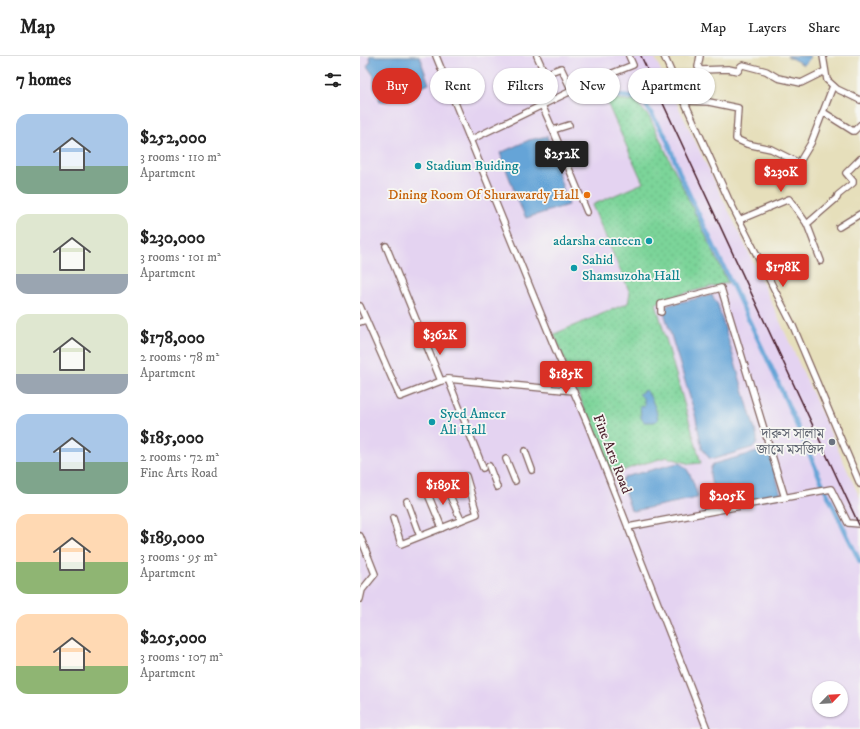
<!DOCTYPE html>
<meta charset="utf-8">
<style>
body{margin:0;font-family:"IM FELL DW Pica","Noto Serif Bengali",serif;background:#f6f6f6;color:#222;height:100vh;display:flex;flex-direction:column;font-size:15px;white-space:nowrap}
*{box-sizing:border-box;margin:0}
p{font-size:13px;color:#767676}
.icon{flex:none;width:22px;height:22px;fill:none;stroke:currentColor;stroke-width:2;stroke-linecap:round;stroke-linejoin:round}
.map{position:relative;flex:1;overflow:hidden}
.side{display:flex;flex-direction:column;background:#fff;width:360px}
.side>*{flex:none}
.guide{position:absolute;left:12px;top:12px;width:380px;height:36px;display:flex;gap:8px}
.needle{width:26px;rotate:65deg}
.buttons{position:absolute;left:452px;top:625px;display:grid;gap:8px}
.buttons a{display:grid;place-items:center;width:36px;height:36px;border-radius:50%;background:#fff;box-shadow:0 1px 3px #0004;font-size:20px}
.price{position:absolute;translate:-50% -34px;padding:0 9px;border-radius:4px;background:#d93025;color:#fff;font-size:13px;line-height:26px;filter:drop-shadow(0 1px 2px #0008)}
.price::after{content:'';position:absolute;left:50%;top:24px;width:12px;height:9px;margin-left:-6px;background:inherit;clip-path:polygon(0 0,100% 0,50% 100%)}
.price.active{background:#222;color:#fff}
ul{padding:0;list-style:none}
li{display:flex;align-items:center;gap:12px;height:100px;padding:0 16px}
li span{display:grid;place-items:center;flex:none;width:112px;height:80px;border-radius:12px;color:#555}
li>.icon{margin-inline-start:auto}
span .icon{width:48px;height:48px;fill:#fffc;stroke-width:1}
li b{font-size:17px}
h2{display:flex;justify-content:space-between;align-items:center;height:48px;padding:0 16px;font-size:17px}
.pill{padding:0 14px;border-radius:18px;background:#fff;box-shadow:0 1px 3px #0004;font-size:14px;line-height:36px}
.pill.active{background:#d93025;color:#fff}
header{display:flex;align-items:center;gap:24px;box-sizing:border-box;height:56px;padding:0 20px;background:#fff;border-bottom:1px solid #e0e0e0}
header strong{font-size:19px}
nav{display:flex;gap:22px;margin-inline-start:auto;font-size:14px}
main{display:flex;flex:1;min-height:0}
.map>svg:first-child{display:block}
.built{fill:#e4d3f1;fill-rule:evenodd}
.grass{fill:url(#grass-dots);stroke:#627a62}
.water{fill:#65a4d7;stroke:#586281}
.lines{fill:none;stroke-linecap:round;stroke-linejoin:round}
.canal{stroke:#65a4d7;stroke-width:4.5}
.minor-casing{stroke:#81625d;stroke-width:8}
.minor{stroke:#fff;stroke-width:5.5}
.rail{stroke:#4a1f2b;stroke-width:1.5}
.culture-dot{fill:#0f9aa8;stroke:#f6f6f2;stroke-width:1.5}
.food-dot{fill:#e8710a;stroke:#f6f6f2;stroke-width:1.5}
.worship-dot{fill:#6b7280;stroke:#f6f6f2;stroke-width:1.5}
.labels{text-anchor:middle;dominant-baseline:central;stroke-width:3.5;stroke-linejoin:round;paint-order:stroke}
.culture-label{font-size:14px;fill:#0d838f;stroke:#f6f6f2;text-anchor:start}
.food-label{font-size:14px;fill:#c56008;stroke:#f6f6f2;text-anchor:end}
.worship-label{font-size:14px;fill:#5b616d;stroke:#f6f6f2;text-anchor:end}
.street-label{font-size:14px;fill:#4a1f2b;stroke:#f6f6f2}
</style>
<header>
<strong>Map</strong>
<nav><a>Map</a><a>Layers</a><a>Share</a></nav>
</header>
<main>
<section class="side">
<h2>7 homes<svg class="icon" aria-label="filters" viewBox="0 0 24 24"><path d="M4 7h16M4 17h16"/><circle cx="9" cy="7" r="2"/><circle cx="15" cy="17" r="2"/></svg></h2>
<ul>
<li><span style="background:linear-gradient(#a9c7e8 65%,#7fa58c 0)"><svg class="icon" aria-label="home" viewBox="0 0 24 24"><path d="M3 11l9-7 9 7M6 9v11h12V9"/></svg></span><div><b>$252,000</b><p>3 rooms · 110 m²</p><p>Apartment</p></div></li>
<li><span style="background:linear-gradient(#dfe7d0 75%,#9aa5b1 0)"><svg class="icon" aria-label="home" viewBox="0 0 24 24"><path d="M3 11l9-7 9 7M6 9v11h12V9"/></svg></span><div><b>$230,000</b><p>3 rooms · 101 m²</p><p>Apartment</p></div></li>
<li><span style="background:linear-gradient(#dfe7d0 75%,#9aa5b1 0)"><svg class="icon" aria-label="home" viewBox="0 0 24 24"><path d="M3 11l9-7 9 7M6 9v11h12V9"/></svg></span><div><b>$178,000</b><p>2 rooms · 78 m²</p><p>Apartment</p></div></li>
<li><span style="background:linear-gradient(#a9c7e8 60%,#7fa58c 0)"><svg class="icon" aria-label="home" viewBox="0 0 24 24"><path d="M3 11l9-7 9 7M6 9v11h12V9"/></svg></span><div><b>$185,000</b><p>2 rooms · 72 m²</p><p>Fine Arts Road</p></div></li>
<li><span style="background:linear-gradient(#ffd9b3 60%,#8fb573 0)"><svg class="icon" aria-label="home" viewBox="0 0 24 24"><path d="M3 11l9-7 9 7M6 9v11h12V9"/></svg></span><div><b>$189,000</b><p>3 rooms · 95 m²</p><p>Apartment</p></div></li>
<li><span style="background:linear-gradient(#ffd9b3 65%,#8fb573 0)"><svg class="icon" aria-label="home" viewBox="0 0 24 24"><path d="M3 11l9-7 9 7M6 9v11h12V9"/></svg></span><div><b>$205,000</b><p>3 rooms · 107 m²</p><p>Apartment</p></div></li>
</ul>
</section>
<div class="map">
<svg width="500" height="673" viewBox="0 0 500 673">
<defs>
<pattern id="grass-dots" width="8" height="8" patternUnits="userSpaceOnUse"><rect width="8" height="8" fill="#7bd499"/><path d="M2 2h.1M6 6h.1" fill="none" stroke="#6cb684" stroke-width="1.8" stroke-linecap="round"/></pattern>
</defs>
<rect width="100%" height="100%" fill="#f6f6f2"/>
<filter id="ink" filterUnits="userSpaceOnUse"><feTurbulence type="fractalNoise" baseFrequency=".025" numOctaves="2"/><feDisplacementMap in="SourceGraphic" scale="8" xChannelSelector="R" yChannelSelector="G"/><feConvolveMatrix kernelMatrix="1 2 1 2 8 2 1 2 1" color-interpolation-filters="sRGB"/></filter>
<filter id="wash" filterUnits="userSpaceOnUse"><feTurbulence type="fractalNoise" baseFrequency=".012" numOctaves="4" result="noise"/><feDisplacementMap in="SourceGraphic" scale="16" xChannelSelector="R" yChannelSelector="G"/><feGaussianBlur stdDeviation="0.9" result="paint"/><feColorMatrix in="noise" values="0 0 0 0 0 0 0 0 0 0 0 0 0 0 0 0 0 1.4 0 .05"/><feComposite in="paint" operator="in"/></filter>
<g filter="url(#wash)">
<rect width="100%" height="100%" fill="#e6dfbb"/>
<!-- built -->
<path class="built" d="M0,0h294l94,195 112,247v231h-500zM459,632h22v22h-22z"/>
<!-- grass -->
<polygon class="grass" points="245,42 275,45 290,62 368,227 304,242 296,248 341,407 330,408 307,401 275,410 255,418 246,411 229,365 194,278 268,247 270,237 232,149 283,127"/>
<!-- water -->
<g class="water">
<polygon points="9,0 59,0 62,5 62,8 69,28 31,41 27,45 19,46 20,38 14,32 14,20 7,10 11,5"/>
<polygon points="427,0 450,0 450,2 444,9"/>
<polygon points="187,80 208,149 166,162 158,145 140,97 169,84"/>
<polygon points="352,239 358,249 397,381 397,387 394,391 354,403 349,402 342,392 335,358 304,256 308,249"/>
<path d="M286,334c5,6 12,23 12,30l-4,2h-10l-3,-4 -1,-12 4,1c1,-6 -1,-10 -5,-13l4,-3z"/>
<path d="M404,394h4l2,3 11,42 -2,2 -26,5 -2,-3v-9l-4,-1 -30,5c-6,-7 -10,-23 -4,-30z"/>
<path d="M318,407c13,4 15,21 20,33l-1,2 -64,13 -2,-1 -10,-28 3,-5z"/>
</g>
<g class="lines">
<!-- canal -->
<polyline class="canal" points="230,26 244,38 277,42 284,46 306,81 322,123 413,315 463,429 500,506"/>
</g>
</g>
<g filter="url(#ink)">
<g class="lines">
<defs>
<g id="minor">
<polyline points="76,0 194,290 228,369 347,673"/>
<polyline points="177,0 185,18 201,12 212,35"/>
<polyline points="304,0 368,142 433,270 500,428"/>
<polyline points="340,0 338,11 341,14 368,13 378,15 381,10 383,9 406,15 418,22 441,27 465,15"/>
<polyline points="463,0 467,24 477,33 500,44"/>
<polyline points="325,45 349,46 378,52 376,83 387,88 411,93 439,107 451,87 473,30"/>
<polyline points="182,49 193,74 209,69"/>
<polyline points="463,56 493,75 494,75 500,69"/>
<polyline points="193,74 227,156"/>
<polyline points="110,84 230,26 273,9 269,0"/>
<polyline points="379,164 429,143 447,168"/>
<polyline points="479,171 500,158"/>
<polyline points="26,190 81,325 88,323 123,412"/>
<polyline points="461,205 447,168 477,142 478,139 493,127 493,125 486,117 500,103"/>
<polyline points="0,250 40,341 81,325"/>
<polyline points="301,256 301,248 361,232 425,442"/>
<polyline points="0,266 6,264"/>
<polyline points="88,323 214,335"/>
<polyline points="165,395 172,414"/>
<polyline points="146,403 155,425"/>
<polyline points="129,410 137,431"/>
<polyline points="85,429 101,464"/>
<polyline points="67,436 82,472"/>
<polyline points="47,445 60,480"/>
<polyline points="33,462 41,488 117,458 106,420"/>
<polyline points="268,471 471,433 488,467 500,468"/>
<polyline points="0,480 15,518 2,534 0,543"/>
</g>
</defs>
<!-- minor casing -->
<use href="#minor" class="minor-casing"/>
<!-- minor -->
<use href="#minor" class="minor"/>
<!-- rail -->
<polyline class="rail" points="281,0 500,471"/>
</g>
</g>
<!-- markers -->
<g class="culture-dot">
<circle cx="58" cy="110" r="4"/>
<circle cx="289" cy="185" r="4"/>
<circle cx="214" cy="212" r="4"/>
<circle cx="72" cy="366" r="4"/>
</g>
<circle class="food-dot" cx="227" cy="139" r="4"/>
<circle class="worship-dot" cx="472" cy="386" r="4"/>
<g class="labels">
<!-- culture labels -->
<g class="culture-label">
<text x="66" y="110">Stadium Buiding</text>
<text x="281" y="185" text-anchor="end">adarsha canteen</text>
<text x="222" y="204">Sahid<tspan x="222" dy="16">Shamsuzoha Hall</tspan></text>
<text x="80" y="358">Syed Ameer<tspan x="80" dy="16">Ali Hall</tspan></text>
</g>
<!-- food labels -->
<g class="food-label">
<text x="219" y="139">Dining Room Of Shurawardy Hall</text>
</g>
<!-- worship labels -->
<g class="worship-label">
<text x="464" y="378">দারুস সালাম<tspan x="464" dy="16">জামে মসজিদ</tspan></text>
</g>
<!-- street labels -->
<g class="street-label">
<text transform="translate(252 398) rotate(69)">Fine Arts Road</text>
</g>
</g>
</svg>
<div class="buttons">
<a><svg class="needle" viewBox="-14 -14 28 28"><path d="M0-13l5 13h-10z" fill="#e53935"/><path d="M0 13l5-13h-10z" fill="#767676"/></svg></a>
</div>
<b class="price active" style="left:202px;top:119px">$252K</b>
<b class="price" style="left:421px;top:137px">$230K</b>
<b class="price" style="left:423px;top:232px">$178K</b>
<b class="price" style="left:80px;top:300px">$362K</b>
<b class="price" style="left:206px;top:339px">$185K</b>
<b class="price" style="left:83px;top:450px">$189K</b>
<b class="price" style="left:367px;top:461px">$205K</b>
<div class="guide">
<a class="pill active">Buy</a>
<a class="pill">Rent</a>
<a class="pill">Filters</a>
<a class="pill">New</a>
<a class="pill">Apartment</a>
</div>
</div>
</main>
